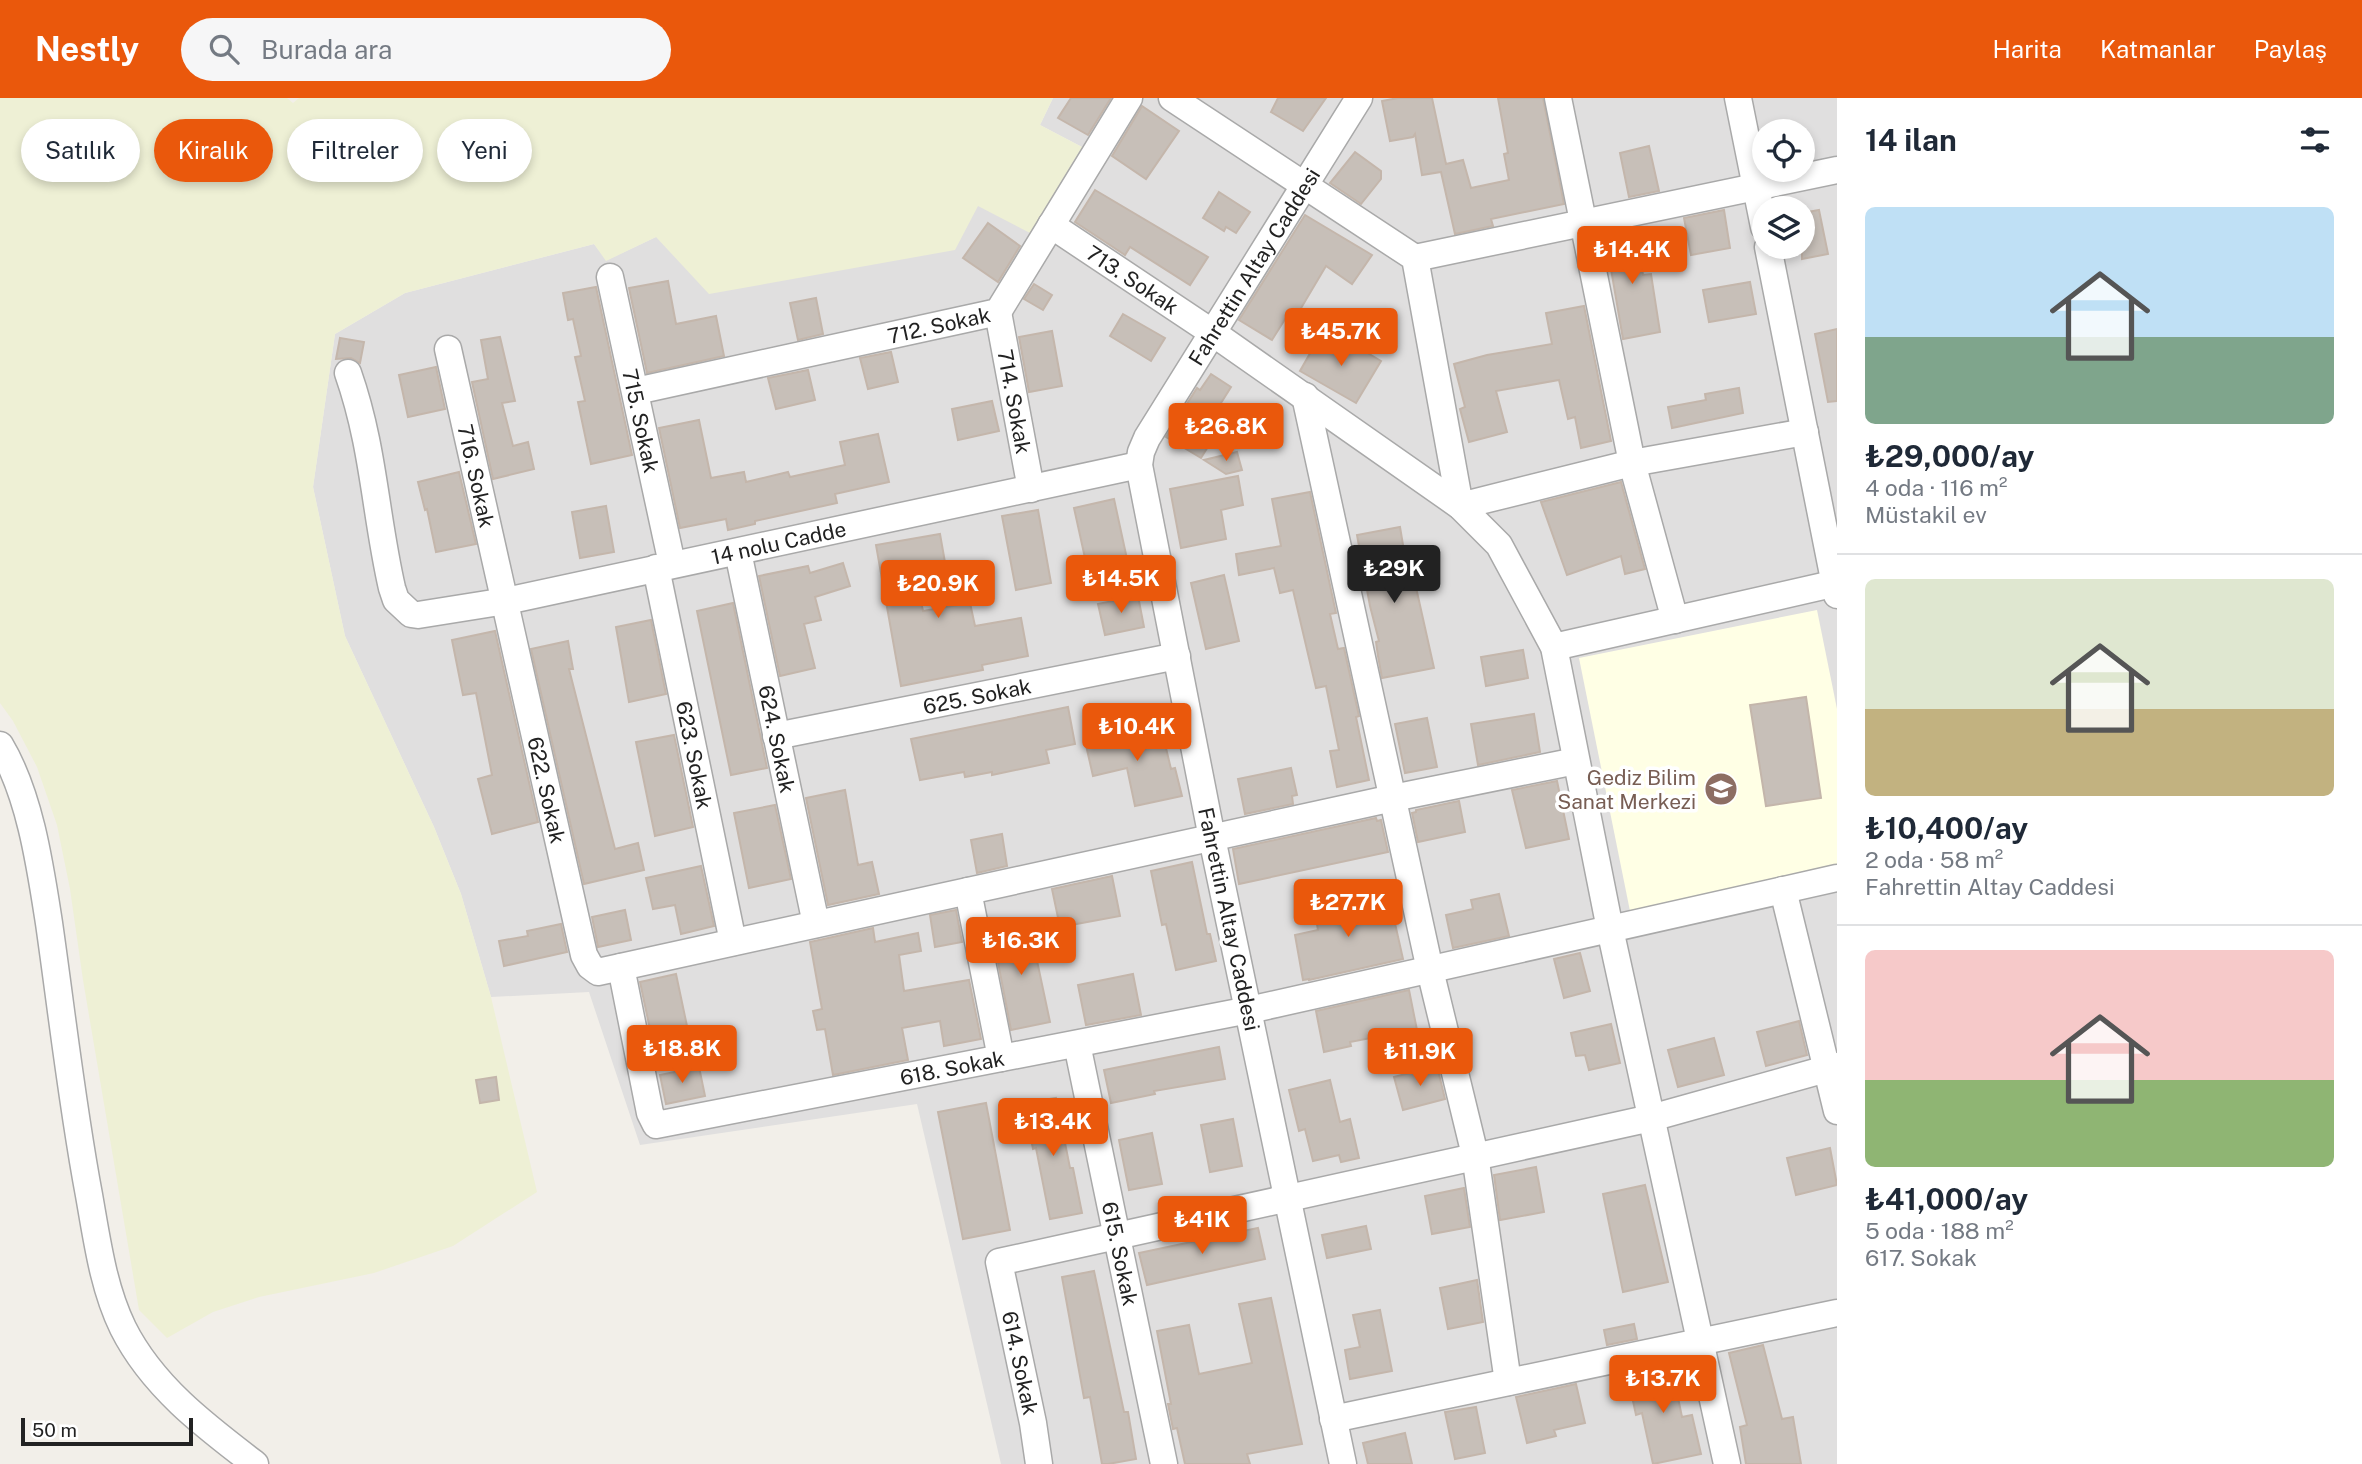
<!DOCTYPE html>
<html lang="tr">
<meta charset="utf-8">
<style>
body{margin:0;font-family:"Public Sans",sans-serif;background:#f6f6f7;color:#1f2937;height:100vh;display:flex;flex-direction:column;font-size:26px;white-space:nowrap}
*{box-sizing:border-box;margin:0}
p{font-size:23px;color:#747a83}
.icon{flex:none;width:38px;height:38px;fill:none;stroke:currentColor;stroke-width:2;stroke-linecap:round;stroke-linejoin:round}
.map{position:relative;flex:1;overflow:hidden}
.panel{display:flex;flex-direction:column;background:#fff;width:525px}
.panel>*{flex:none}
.hud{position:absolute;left:21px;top:21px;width:665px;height:63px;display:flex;gap:14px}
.controls{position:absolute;left:1752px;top:21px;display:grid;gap:14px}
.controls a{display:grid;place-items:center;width:63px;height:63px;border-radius:50%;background:#fff;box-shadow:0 4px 10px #0003;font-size:35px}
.scale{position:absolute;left:21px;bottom:18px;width:172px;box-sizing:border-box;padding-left:7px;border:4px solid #222;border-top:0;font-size:19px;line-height:24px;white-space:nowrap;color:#222;-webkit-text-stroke:5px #fff;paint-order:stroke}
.price{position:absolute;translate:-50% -60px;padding:0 16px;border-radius:7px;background:#ea580c;color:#fff;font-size:23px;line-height:46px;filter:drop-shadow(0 2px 4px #0008)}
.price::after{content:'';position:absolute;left:50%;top:42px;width:21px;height:16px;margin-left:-10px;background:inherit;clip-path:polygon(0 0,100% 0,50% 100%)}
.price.selected{background:#222;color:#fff}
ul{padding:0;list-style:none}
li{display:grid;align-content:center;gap:14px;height:371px;padding:0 28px}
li+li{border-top:2px solid #e0e1e3}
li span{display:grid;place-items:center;height:217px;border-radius:10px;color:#555}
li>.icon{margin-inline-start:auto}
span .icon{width:126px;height:126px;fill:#fffc;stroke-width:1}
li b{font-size:30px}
h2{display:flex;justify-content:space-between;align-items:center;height:84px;padding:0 28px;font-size:30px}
.tag{padding:0 24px;border-radius:32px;background:#fff;box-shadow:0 4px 10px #0003;font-size:24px;line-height:63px}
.tag.selected{background:#ea580c;color:#fff}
header{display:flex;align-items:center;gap:42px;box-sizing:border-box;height:98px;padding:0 35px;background:#ea580c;color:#fff}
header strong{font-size:33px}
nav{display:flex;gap:38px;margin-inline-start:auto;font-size:24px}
.search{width:490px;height:63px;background:#f6f6f7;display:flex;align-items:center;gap:18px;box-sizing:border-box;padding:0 24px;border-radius:38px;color:#747a83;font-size:26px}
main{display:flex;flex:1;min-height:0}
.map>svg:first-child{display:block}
.residential{fill:#e0dfdf;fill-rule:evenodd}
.education{fill:#ffffe5}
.farmland{fill:#eef0d5}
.building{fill:#c7bfb8;stroke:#c4b6ab;stroke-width:2}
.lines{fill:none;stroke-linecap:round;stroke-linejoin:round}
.minor-casing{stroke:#a9a9a9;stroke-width:29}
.minor{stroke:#fff;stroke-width:26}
.labels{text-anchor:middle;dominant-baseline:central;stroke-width:7;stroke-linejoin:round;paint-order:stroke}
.street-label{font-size:21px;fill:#222;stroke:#fff}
.education-label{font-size:21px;fill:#785e54;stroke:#fff;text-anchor:end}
</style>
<header>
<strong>Nestly</strong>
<div class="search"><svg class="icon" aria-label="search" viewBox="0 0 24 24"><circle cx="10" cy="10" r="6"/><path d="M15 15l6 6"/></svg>Burada ara</div>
<nav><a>Harita</a><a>Katmanlar</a><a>Paylaş</a></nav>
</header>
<main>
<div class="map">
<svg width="1837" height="1366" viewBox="0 0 1837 1366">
<rect width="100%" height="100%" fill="#f2efe9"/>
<!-- residential -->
<path class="residential" d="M1053,0h784v1366h-836l-84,-360 -277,41 -51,-153 -98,5 -30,-103 -27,-67 -89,-191 -32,-149 22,-153 70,-41 189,-49 13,16 49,-23 322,-31 104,-59 -42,-22zM1764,33h38v39h-38zM1764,110h38v39h-38z"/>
<!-- education -->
<polygon class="education" points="1817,512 1837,611 1837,771 1630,813 1579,560"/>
<!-- farmland -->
<polygon class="farmland" points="0,0 287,0 293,5 299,0 1053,0 1040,27 1082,49 1030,135 978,108 955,152 709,196 656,139 606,163 594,146 405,195 335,236 313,389 345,538 434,729 461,796 491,899 537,1094 453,1148 374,1175 259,1199 213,1214 167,1240 139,1212 83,882 70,791 57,727 37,669 13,623 0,605"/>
<!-- building -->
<g class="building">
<polygon points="1071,0 1111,0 1088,37 1058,20"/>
<polygon points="1278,0 1326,0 1303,33 1271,14"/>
<polygon points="1398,0 1432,0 1446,66 1463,62 1471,90 1509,82 1504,56 1508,55 1498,0 1543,0 1564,106 1491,121 1493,128 1455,136 1441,74 1422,77 1415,36 1413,39 1390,43 1382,3"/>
<polygon points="1142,8 1179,33 1146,81 1112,58"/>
<polygon points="1649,48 1659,93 1629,99 1620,55"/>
<polygon points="1355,54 1381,73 1381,81 1361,106 1330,85"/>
<polygon points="1095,92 1208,159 1190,187 1130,149 1125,157 1075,124"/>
<polygon points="1219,94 1250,114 1236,135 1226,129 1224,133 1203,120"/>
<polygon points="1724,112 1730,150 1691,157 1684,120"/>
<polygon points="1819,112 1828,156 1802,161 1802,115"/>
<polygon points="1305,117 1372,157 1352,186 1326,168 1294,222 1287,218 1272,242 1239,222"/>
<polygon points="988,125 1020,148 998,184 963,160"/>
<polygon points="1635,130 1643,177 1651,176 1660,234 1623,241 1605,136"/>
<polygon points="668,183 676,226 716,218 724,258 647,275 629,190"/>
<polygon points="1750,184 1756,216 1709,224 1703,192"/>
<polygon points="1034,186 1052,197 1043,212 1024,201"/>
<polygon points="596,189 632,357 591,366 578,304 585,303 575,259 581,258 573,221 568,222 563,195"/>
<polygon points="816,200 823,236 798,242 790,205"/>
<polygon points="1584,208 1611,343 1581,350 1575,319 1568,321 1559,282 1496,293 1507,334 1469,344 1460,311 1465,309 1454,266 1487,257 1552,246 1546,215"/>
<polygon points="1123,216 1165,240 1151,263 1110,238"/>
<polygon points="1837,231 1837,303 1828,304 1815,236"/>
<polygon points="1052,233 1062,288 1029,294 1019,239"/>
<polygon points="1320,238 1344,253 1349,244 1381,263 1356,305 1300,273"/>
<polygon points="500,239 515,303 502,305 513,348 528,344 534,371 493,381 472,284 488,281 481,242"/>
<polygon points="340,240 364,244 360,265 351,260 336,261"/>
<polygon points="891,254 898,284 868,291 860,260"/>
<polygon points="436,269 445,311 408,319 399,277"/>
<polygon points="808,272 815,302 776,311 768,280"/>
<polygon points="1211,276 1231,289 1221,305 1231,312 1201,360 1166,339 1197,290 1200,292"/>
<polygon points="1739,290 1743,315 1672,330 1668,309 1706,302 1705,296"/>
<polygon points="992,303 999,333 958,342 952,311"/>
<polygon points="699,322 711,380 744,374 746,384 788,374 790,379 845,367 840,344 878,336 889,384 835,396 837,405 755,423 755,426 728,432 726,421 680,430 659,330"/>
<polygon points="1237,354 1242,372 1226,376 1204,362"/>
<polygon points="459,374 476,446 436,454 427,411 425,412 418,384"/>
<polygon points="1238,378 1243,407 1221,412 1226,441 1181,450 1170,391"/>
<polygon points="1621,384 1645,471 1625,476 1621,458 1567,477 1541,404"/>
<polygon points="1310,394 1336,515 1330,516 1338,551 1344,550 1359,618 1356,619 1369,682 1337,689 1330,653 1339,652 1326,588 1316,590 1293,492 1280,495 1274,470 1239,477 1236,456 1281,448 1272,401"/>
<polygon points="1114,401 1127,461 1087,469 1074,410"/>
<polygon points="606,408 614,454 580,460 572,414"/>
<polygon points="1038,412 1051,485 1016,492 1002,418"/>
<polygon points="1400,429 1408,477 1413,476 1434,570 1382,580 1378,558 1376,544 1379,543 1370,508 1357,437"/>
<polygon points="940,436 946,470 915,476 923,513 970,505 975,528 1021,520 1028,558 982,567 983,572 901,588 876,447"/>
<polygon points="843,465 850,488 815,499 821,522 804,526 815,570 780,578 759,478 808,468 810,475"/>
<polygon points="1224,477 1239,543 1206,551 1191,485"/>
<polygon points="1138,498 1144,529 1105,537 1098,506"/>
<polygon points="733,505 767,670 731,677 697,513"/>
<polygon points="651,522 666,596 629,604 616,529"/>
<polygon points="495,533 538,724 492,736 478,681 492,677 476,595 463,597 452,542"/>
<polygon points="568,543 573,571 569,571 615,751 638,745 644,772 584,786 531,551"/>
<polygon points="1523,552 1528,580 1486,588 1481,559"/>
<polygon points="1806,599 1821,700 1766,708 1750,607"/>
<polygon points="1068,609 1075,646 1046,652 1049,665 992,677 992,674 965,679 964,674 920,682 911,641"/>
<polygon points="1534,616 1540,654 1478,667 1471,626"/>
<polygon points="1427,620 1437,669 1405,675 1395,626"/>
<polygon points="1160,625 1171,671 1175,670 1182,698 1135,708 1127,670 1093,678 1085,643"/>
<polygon points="674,637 693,729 655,738 636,644"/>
<polygon points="1291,670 1297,697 1292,698 1293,706 1245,716 1238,681"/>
<polygon points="1557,683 1569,741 1526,750 1512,692"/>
<polygon points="845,692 858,767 872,764 879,796 828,807 806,700"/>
<polygon points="1459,703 1465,734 1418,744 1412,715 1416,714 1416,712"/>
<polygon points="775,707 791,781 749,790 734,715"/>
<polygon points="1376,720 1377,723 1381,722 1388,754 1239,786 1233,751"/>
<polygon points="1002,736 1007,768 977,775 971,742"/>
<polygon points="1192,764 1207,836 1210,836 1216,863 1176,872 1166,826 1162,827 1151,773"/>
<polygon points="701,768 714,828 681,836 675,807 653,811 646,780"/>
<polygon points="1112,778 1120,818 1060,829 1052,791"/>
<polygon points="1380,796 1384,823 1394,821 1403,861 1309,882 1309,881 1303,882 1295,837 1318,832 1314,808"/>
<polygon points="1499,796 1509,838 1453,850 1446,817 1473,811 1471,802"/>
<polygon points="625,812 631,842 598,849 592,819"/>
<polygon points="956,812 962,844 935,849 930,817"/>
<polygon points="1029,825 1050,924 1011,932 992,833"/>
<polygon points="561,826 567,854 504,868 499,843 528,838 527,833"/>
<polygon points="873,830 875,844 918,835 921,853 899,857 904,893 969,882 981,941 944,948 940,923 902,930 908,962 833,977 825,931 817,932 813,913 822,911 810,844"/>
<polygon points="1580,855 1590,893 1564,900 1554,861"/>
<polygon points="676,876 687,928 651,936 640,884"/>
<polygon points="1133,876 1141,917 1086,927 1078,887"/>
<polygon points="1409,892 1418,937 1392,943 1391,936 1350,944 1351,948 1324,954 1316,913"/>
<polygon points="1799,923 1807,957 1766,968 1757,934"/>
<polygon points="1611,926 1620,965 1589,972 1585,957 1576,958 1571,935"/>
<polygon points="1714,940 1724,977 1678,989 1668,952"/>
<polygon points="1219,949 1225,981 1154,993 1155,996 1111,1005 1104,972"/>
<polygon points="1437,968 1445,1001 1403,1012 1394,979"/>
<polygon points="699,969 705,998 666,1006 660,977"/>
<polygon points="496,979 499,1002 480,1005 476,982"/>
<polygon points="1330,982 1340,1024 1350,1021 1359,1060 1341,1064 1339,1057 1313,1063 1305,1031 1299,1033 1289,992"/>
<polygon points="1056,1000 1070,1070 1073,1070 1082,1115 1050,1121 1036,1050 1033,1051 1024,1005"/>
<polygon points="986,1005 1010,1132 963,1141 938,1014"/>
<polygon points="1233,1021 1242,1068 1210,1074 1201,1027"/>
<polygon points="1152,1035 1162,1086 1129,1092 1119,1042"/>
<polygon points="1830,1050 1837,1087 1796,1097 1787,1060"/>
<polygon points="1536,1069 1544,1114 1500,1122 1494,1077"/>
<polygon points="1645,1087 1668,1184 1623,1194 1603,1096"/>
<polygon points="1464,1090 1470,1129 1432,1136 1425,1098"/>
<polygon points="1366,1128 1371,1151 1327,1160 1322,1137"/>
<polygon points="1258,1130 1265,1161 1147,1187 1139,1155"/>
<polygon points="1094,1173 1124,1314 1128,1314 1136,1361 1108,1366 1102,1366 1090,1299 1084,1300 1062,1179"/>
<polygon points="1477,1182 1483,1224 1448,1231 1440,1190"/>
<polygon points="1271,1200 1302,1346 1247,1356 1250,1366 1185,1366 1177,1330 1173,1331 1168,1306 1171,1306 1157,1233 1189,1227 1199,1276 1252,1265 1239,1206"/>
<polygon points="1380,1212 1392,1273 1350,1281 1345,1252 1360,1249 1353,1217"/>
<polygon points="1634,1226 1637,1241 1607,1247 1604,1232"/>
<polygon points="1763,1247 1782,1321 1793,1319 1801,1366 1746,1366 1740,1329 1747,1327 1729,1255"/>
<polygon points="1671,1266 1682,1319 1692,1317 1701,1356 1653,1366 1642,1315 1636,1317 1627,1275"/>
<polygon points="1576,1286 1585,1325 1554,1332 1556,1338 1527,1345 1516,1299"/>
<polygon points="1476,1309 1485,1355 1455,1361 1445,1314"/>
<polygon points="1405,1335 1412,1366 1368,1366 1363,1345"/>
</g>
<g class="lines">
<defs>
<g id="minor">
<polyline points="1172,0 1415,160 1460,408 1632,365 1805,334"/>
<polyline points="1558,0 1632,365 1675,522"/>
<polyline points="1738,0 1764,129"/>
<path id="s1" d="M1051,127l162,108 247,173 39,39 55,102 56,282 117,535"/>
<polyline points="1768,149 1837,497"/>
<polyline points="1415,160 1837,72"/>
<path id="s2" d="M610,179l62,287"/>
<path id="s3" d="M998,214l33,177"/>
<path id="s4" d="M448,251l136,606 6,11 8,6 795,-174 183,-37"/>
<path id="s5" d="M348,275c26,74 27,141 44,215l4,12 15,14 7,1 88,-14 633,-136"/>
<path id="s6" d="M636,293l362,-79 131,-214"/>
<polyline points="1305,298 1430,872 1475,1057 1508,1284"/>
<path id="s7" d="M738,454l78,372"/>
<path id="s8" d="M656,470l77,374"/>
<polyline points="1554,549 1837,485"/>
<path id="s9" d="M776,638l401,-80"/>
<path d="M0,647c30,50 40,120 49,178 13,91 23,182 40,272 8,45 14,92 34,133 29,58 82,98 132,136"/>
<polyline points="1783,792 1837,1013"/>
<polyline points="968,793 1001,960"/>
<path id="s10" d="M621,869l29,146 6,12 593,-115 588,-132"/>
<path id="s11" d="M1077,946l87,420"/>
<polyline points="1333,1321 1837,1215"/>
<polyline points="1039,1366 1033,1325 999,1164 1651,1020 1837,968"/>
<path id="s12" d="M1343,1366l-131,-626 -73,-373 2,-13 6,-14 212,-340"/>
</g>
</defs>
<!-- minor casing -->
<use href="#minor" class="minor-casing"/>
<!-- minor -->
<use href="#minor" class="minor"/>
</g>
<!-- icons -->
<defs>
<symbol id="school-disc" viewBox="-11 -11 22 22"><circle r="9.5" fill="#8d6e63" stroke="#fff"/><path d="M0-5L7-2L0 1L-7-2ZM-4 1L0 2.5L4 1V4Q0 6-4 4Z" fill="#fff"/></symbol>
</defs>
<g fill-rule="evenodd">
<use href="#school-disc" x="1702" y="672" width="38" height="38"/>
</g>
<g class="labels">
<!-- street labels -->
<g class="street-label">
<text stroke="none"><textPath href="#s12" startOffset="1250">Fahrettin Altay Caddesi</textPath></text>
<text stroke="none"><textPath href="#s1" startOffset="98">713. Sokak</textPath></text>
<text stroke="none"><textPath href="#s6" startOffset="310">712. Sokak</textPath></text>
<text stroke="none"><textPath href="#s3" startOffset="91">714. Sokak</textPath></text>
<text stroke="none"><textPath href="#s2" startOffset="147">715. Sokak</textPath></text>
<text stroke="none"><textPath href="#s4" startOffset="130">716. Sokak</textPath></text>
<text stroke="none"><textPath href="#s5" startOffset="628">14 nolu Cadde</textPath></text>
<text stroke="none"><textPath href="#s9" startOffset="205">625. Sokak</textPath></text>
<text stroke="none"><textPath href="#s7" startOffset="191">624. Sokak</textPath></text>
<text stroke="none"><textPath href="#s8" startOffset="191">623. Sokak</textPath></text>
<text stroke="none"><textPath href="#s4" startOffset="452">622. Sokak</textPath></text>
<text transform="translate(1229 821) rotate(78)">Fahrettin Altay Caddesi</text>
<text stroke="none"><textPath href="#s10" startOffset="464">618. Sokak</textPath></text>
<text stroke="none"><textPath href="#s11" startOffset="214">615. Sokak</textPath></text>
<text transform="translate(1020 1265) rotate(78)">614. Sokak</text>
</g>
<!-- education labels -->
<g class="education-label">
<text x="1696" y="679">Gediz Bilim<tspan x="1696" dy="24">Sanat Merkezi</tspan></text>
</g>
</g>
</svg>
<div class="controls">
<a><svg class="icon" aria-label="locate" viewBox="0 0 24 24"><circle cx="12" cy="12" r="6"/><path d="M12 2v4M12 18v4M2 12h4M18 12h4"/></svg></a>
<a><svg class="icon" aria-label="layers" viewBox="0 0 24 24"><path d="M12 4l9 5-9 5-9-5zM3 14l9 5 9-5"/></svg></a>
</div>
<div class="scale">50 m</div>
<b class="price" style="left:1632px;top:188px">₺14.4K</b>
<b class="price" style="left:1341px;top:270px">₺45.7K</b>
<b class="price" style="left:1226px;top:365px">₺26.8K</b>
<b class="price selected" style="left:1394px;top:507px">₺29K</b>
<b class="price" style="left:1121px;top:517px">₺14.5K</b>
<b class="price" style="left:938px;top:522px">₺20.9K</b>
<b class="price" style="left:1137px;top:665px">₺10.4K</b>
<b class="price" style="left:1348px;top:841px">₺27.7K</b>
<b class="price" style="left:1021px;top:879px">₺16.3K</b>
<b class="price" style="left:682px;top:987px">₺18.8K</b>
<b class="price" style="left:1420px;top:990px">₺11.9K</b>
<b class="price" style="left:1053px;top:1060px">₺13.4K</b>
<b class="price" style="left:1202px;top:1158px">₺41K</b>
<b class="price" style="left:1663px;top:1317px">₺13.7K</b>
<div class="hud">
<a class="tag">Satılık</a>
<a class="tag selected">Kiralık</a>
<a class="tag">Filtreler</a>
<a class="tag">Yeni</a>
</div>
</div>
<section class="panel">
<h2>14 ilan<svg class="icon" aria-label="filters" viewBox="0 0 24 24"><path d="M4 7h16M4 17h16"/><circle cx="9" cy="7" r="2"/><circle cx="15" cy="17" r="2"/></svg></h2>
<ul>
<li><span style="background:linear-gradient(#bfe0f5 60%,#7fa58c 0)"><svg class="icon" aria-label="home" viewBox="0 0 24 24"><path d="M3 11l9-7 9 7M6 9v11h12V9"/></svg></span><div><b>₺29,000/ay</b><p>4 oda · 116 m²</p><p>Müstakil ev</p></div></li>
<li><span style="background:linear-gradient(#dfe7d0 60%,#c2b280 0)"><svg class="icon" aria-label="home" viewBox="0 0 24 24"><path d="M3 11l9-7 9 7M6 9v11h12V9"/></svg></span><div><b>₺10,400/ay</b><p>2 oda · 58 m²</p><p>Fahrettin Altay Caddesi</p></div></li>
<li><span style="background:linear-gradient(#f6c9c9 60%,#8fb573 0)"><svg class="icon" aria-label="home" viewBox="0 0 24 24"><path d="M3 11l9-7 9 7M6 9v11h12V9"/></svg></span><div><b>₺41,000/ay</b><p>5 oda · 188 m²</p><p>617. Sokak</p></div></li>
</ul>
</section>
</main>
